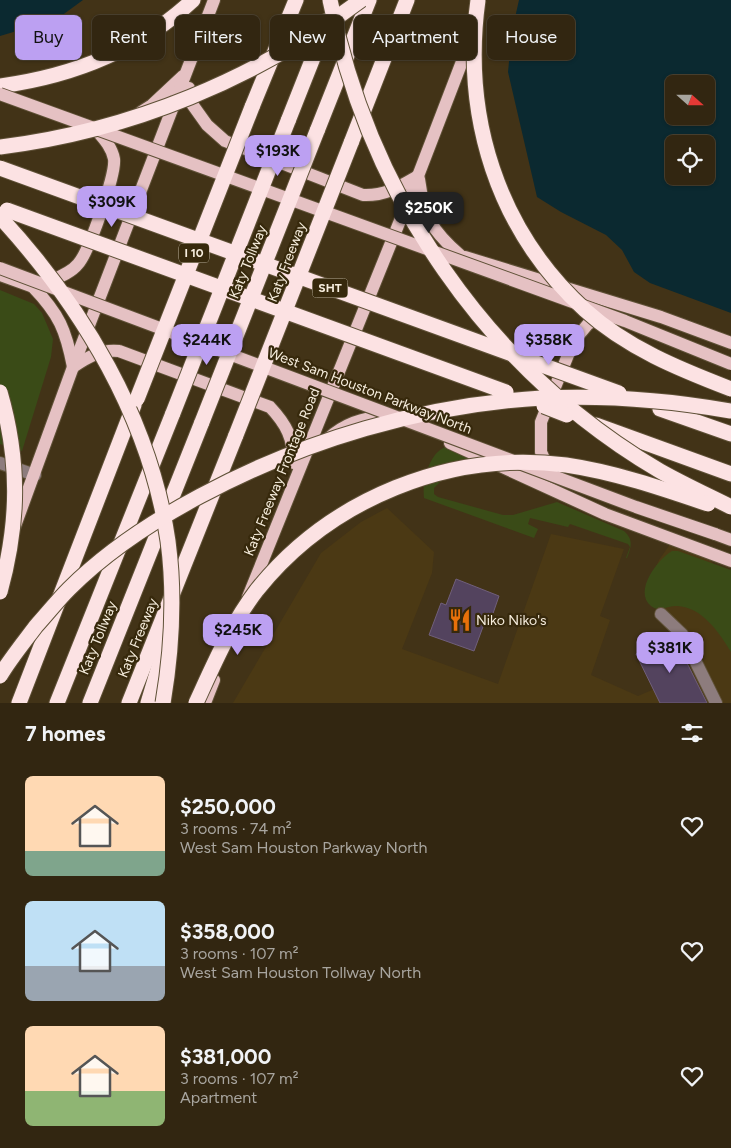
<!DOCTYPE html>
<meta charset="utf-8">
<style>
body{margin:0;font-family:Figtree,sans-serif;background:#3a2e1a;color:#f1f3f6;height:100vh;display:flex;flex-direction:column;font-size:19px;white-space:nowrap}
*{box-sizing:border-box;margin:0}
p{font-size:16px;color:#a8a59f}
.icon{flex:none;width:28px;height:28px;fill:none;stroke:currentColor;stroke-width:2;stroke-linecap:round;stroke-linejoin:round}
.map{position:relative;height:703px;overflow:hidden}
.drawer{display:flex;flex-direction:column;background:#322611;flex:1}
.drawer>*{flex:none}
.hud{position:absolute;left:15px;top:15px;width:701px;height:45px;display:flex;gap:10px}
.needle{width:32px;rotate:111deg}
.fabs{position:absolute;left:665px;top:75px;display:grid;gap:10px}
.fabs a{display:grid;place-items:center;width:50px;height:50px;border-radius:8px;background:#322611;box-shadow:0 1px 4px #0004,0 0 0 1px #4d4331;font-size:25px}
.price{position:absolute;translate:-50% -42px;padding:0 11px;border-radius:10px;background:#bca0f2;color:#111;font-size:16px;line-height:32px;filter:drop-shadow(0 1px 2px #0008)}
.price::after{content:'';position:absolute;left:50%;top:30px;width:15px;height:11px;margin-left:-8px;background:inherit;clip-path:polygon(0 0,100% 0,50% 100%)}
.price.selected{background:#222;color:#fff}
ul{padding:0;list-style:none}
li{display:flex;align-items:center;gap:15px;height:125px;padding:0 25px}
li span{display:grid;place-items:center;flex:none;width:140px;height:100px;border-radius:8px;color:#555}
li>.icon{margin-inline-start:auto}
span .icon{width:60px;height:60px;fill:#fffc;stroke-width:1}
li b{font-size:21px}
h2{display:flex;justify-content:space-between;align-items:center;height:60px;padding:0 25px;font-size:21px}
.tag{padding:0 18px;border-radius:8px;background:#322611;box-shadow:0 1px 4px #0004,0 0 0 1px #4d4331;font-size:18px;line-height:45px}
.tag.selected{background:#bca0f2;color:#111}
.map>svg:first-child{display:block}
.built{fill:#4b3914}
.green{fill:#3a4b17}
.water{fill:#0b2930;fill-rule:evenodd}
.building{fill:#53435e;stroke:#705f7b}
.lines{fill:none;stroke-linecap:round;stroke-linejoin:round}
.minor-casing{stroke:#5f5137;stroke-width:14}
.major-casing{stroke:#5f5137;stroke-width:14}
.highway-casing{stroke:#5f5137;stroke-width:17}
.minor{stroke:#8d7c7d;stroke-width:12}
.major{stroke:#e5c1c3;stroke-width:12}
.highway{stroke:#fce2e3;stroke-width:15}
.major-bridge-casing{stroke:#5f5137;stroke-width:14;stroke-linecap:butt}
.highway-bridge-casing{stroke:#5f5137;stroke-width:17;stroke-linecap:butt}
.major-bridge{stroke:#e5c1c3;stroke-width:12}
.highway-bridge{stroke:#fce2e3;stroke-width:15}
.labels{text-anchor:middle;dominant-baseline:central;stroke-width:4.5;stroke-linejoin:round;paint-order:stroke}
.shield{fill:#37290c;stroke:#bdb39f;stroke-width:1}
.shield-label{font-size:12px;font-weight:bold;fill:#f7eede}
.street-label{font-size:14px;fill:#f7eede;stroke:#37290c}
.poi-label{font-size:14px;fill:#f7eede;stroke:#37290c;text-anchor:start}
</style>
<div class="map">
<svg width="731" height="703" viewBox="0 0 731 703">
<rect width="100%" height="100%" fill="#423317"/>
<!-- built -->
<polygon class="built" points="387,508 434,552 432,573 402,649 498,684 551,534 624,549 600,616 610,620 591,675 638,696 706,667 685,627 658,607 648,585 659,560 673,540 707,552 716,570 731,576 731,703 233,703 321,553 361,522"/>
<!-- green -->
<g class="green">
<polygon points="0,290 34,304 42,313 53,339 51,357 22,451 0,444"/>
<path d="M446,447l41,16 -43,15 -10,10v6l4,3 65,18h10l44,-13 67,29c10,9 7,16 3,27h-1l4,-11 -2,-3 -58,-20 -2,3 -38,-9 -2,6 10,5 -4,9 -110,-40c-2,-16 5,-46 22,-51z"/>
<path d="M672,551h6l53,19v82c-12,-20 -29,-45 -54,-46 -9,-1 -18,7 -26,0 -18,-15 7,-47 21,-55z"/>
</g>
<!-- water -->
<g class="water">
<polygon points="0,0 83,0 57,19 0,36"/>
<path d="M519,0h212v313l-81,-30 -16,-11 -12,-22 -16,-15 -45,-23 -24,-15 -29,-125 4,-41zM674,84h32v32h-32zM674,144h32v32h-32z"/>
</g>
<!-- building -->
<g class="building">
<polygon points="456,579 499,596 489,625 484,624 474,651 429,635 441,603 446,605"/>
<polygon points="673,637 675,639 707,703 660,703 636,654"/>
</g>
<g class="lines">
<defs>
<g id="minor">
<polyline points="0,463 35,475"/>
<polyline points="661,614 682,634 716,703"/>
</g>
<g id="major">
<path d="M189,88l3,16 15,21 18,16 138,54c22,1 36,-8 55,-19"/>
<polyline points="141,112 152,105 183,76"/>
<path d="M419,179c5,37 12,51 41,76"/>
<polyline points="465,257 661,317 731,343"/>
<polyline points="0,275 42,290"/>
<path d="M45,283c11,-5 25,-9 33,-19 11,-12 38,-90 36,-105 -2,-11 -9,-19 -16,-27l8,-2"/>
<path d="M33,287c26,27 33,43 40,80"/>
<path d="M73,367c15,-10 28,-18 46,-16l151,56c17,18 23,31 24,56"/>
<path d="M329,438c14,-13 34,-21 54,-21"/>
<polyline points="450,443 605,514 731,561"/>
<polyline points="549,470 541,452 541,422 568,355 578,336 588,324 604,315"/>
<polyline points="15,526 73,367 214,0"/>
<polyline points="715,534 731,540"/>
<polyline points="248,597 418,176 473,33"/>
<polyline points="205,703 214,680"/>
</g>
<g id="highway">
<path d="M0,86c73,-10 138,-35 193,-86"/>
<polyline points="252,107 296,0"/>
<polyline points="288,121 328,20"/>
<polyline points="317,131 369,0"/>
<polyline points="351,143 407,0"/>
<polyline points="660,409 731,434"/>
<polyline points="596,425 731,474"/>
<polyline points="19,703 134,405"/>
<polyline points="57,703 173,413"/>
<polyline points="90,703 202,422"/>
<polyline points="129,703 236,435"/>
<polyline points="148,703 167,640"/>
</g>
</defs>
<!-- minor casing -->
<use href="#minor" class="minor-casing"/>
<!-- major casing -->
<use href="#major" class="major-casing"/>
<!-- highway casing -->
<use href="#highway" class="highway-casing"/>
<!-- minor -->
<use href="#minor" class="minor"/>
<!-- major -->
<use href="#major" class="major"/>
<!-- highway -->
<use href="#highway" class="highway"/>
<defs>
<g id="major-bridge">
<polyline points="0,94 625,321 731,364"/>
<polyline points="0,268 636,507 715,534"/>
</g>
<g id="highway-bridge">
<path d="M330,0c39,196 157,369 330,471 23,13 47,24 71,36"/>
<path d="M478,0c-16,116 19,230 107,310 42,38 94,59 146,79"/>
<path d="M0,147c130,-16 257,-68 361,-147"/>
<polyline points="0,168 619,393"/>
<polyline points="7,210 506,392"/>
<path d="M0,217c83,90 150,202 168,324 7,54 4,109 -5,162"/>
<path d="M0,392c20,69 19,131 0,200"/>
<polyline points="137,399 252,107"/>
<polyline points="544,406 567,415"/>
<polyline points="173,413 288,121"/>
<polyline points="202,422 317,131"/>
<polyline points="236,435 351,143"/>
<path d="M0,676c10,-17 24,-34 36,-50 11,-12 21,-25 33,-37 38,-38 84,-68 131,-93 105,-56 222,-91 342,-98 64,-3 126,2 189,13"/>
<path d="M196,703c18,-39 35,-79 61,-113 73,-91 193,-140 309,-125 48,7 95,23 142,39"/>
</g>
</defs>
<!-- major-bridge casing -->
<use href="#major-bridge" class="major-bridge-casing"/>
<!-- highway-bridge casing -->
<use href="#highway-bridge" class="highway-bridge-casing"/>
<!-- major-bridge -->
<use href="#major-bridge" class="major-bridge"/>
<!-- highway-bridge -->
<use href="#highway-bridge" class="highway-bridge"/>
</g>
<!-- icons -->
<defs>
<symbol id="restaurant-bare" viewBox="-9 -9 18 18"><path d="M-5-6h1v4h1v-4h1v4h1v-4h1v5L-1.5 .5V6h-2V.5L-5-1ZM5-6V6H3V1.5H1.5Q1.5-4 5-6Z" fill="#e8710a" stroke="#37290c" stroke-width="2.5" paint-order="stroke"/></symbol>
</defs>
<g fill-rule="evenodd">
<use href="#restaurant-bare" x="444" y="604" width="32" height="32"/>
</g>
<g class="labels">
<!-- shield labels -->
<g class="shield">
<rect x="179" y="243.5" width="30" height="19" rx="4"/>
<rect x="312.5" y="278.5" width="35" height="19" rx="4"/>
</g>
<g class="shield-label">
<text x="194" y="253">I 10</text>
<text x="330" y="288">SHT</text>
</g>
<!-- street labels -->
<g class="street-label">
<text transform="translate(248 262) rotate(-68)">Katy Tollway</text>
<text transform="translate(287 262) rotate(-69)">Katy Freeway</text>
<text transform="translate(370 391) rotate(21)">West Sam Houston Parkway North</text>
<text transform="translate(282 472) rotate(-68)">Katy Freeway Frontage Road</text>
<text transform="translate(98 638) rotate(-68)">Katy Tollway</text>
<text transform="translate(138 638) rotate(-68)">Katy Freeway</text>
</g>
<!-- poi labels -->
<g class="poi-label">
<text x="476" y="620">Niko Niko's</text>
</g>
</g>
</svg>
<div class="fabs">
<a><svg class="needle" viewBox="-14 -14 28 28"><path d="M0-13l5 13h-10z" fill="#e53935"/><path d="M0 13l5-13h-10z" fill="#a8a59f"/></svg></a>
<a><svg class="icon" aria-label="locate" viewBox="0 0 24 24"><circle cx="12" cy="12" r="6"/><path d="M12 2v4M12 18v4M2 12h4M18 12h4"/></svg></a>
</div>
<b class="price" style="left:278px;top:177px">$193K</b>
<b class="price" style="left:112px;top:228px">$309K</b>
<b class="price selected" style="left:429px;top:234px">$250K</b>
<b class="price" style="left:207px;top:366px">$244K</b>
<b class="price" style="left:549px;top:366px">$358K</b>
<b class="price" style="left:238px;top:656px">$245K</b>
<b class="price" style="left:670px;top:674px">$381K</b>
<div class="hud">
<a class="tag selected">Buy</a>
<a class="tag">Rent</a>
<a class="tag">Filters</a>
<a class="tag">New</a>
<a class="tag">Apartment</a>
<a class="tag">House</a>
</div>
</div>
<section class="drawer">
<h2>7 homes<svg class="icon" aria-label="filters" viewBox="0 0 24 24"><path d="M4 7h16M4 17h16"/><circle cx="9" cy="7" r="2"/><circle cx="15" cy="17" r="2"/></svg></h2>
<ul>
<li><span style="background:linear-gradient(#ffd9b3 75%,#7fa58c 0)"><svg class="icon" aria-label="home" viewBox="0 0 24 24"><path d="M3 11l9-7 9 7M6 9v11h12V9"/></svg></span><div><b>$250,000</b><p>3 rooms · 74 m²</p><p>West Sam Houston Parkway North</p></div><svg class="icon" aria-label="heart" viewBox="0 0 24 24"><path d="M12 20l-8-8c-3-5 5-10 8-4 3-6 11-1 8 4z"/></svg></li>
<li><span style="background:linear-gradient(#bfe0f5 65%,#9aa5b1 0)"><svg class="icon" aria-label="home" viewBox="0 0 24 24"><path d="M3 11l9-7 9 7M6 9v11h12V9"/></svg></span><div><b>$358,000</b><p>3 rooms · 107 m²</p><p>West Sam Houston Tollway North</p></div><svg class="icon" aria-label="heart" viewBox="0 0 24 24"><path d="M12 20l-8-8c-3-5 5-10 8-4 3-6 11-1 8 4z"/></svg></li>
<li><span style="background:linear-gradient(#ffd9b3 65%,#8fb573 0)"><svg class="icon" aria-label="home" viewBox="0 0 24 24"><path d="M3 11l9-7 9 7M6 9v11h12V9"/></svg></span><div><b>$381,000</b><p>3 rooms · 107 m²</p><p>Apartment</p></div><svg class="icon" aria-label="heart" viewBox="0 0 24 24"><path d="M12 20l-8-8c-3-5 5-10 8-4 3-6 11-1 8 4z"/></svg></li>
</ul>
</section>
